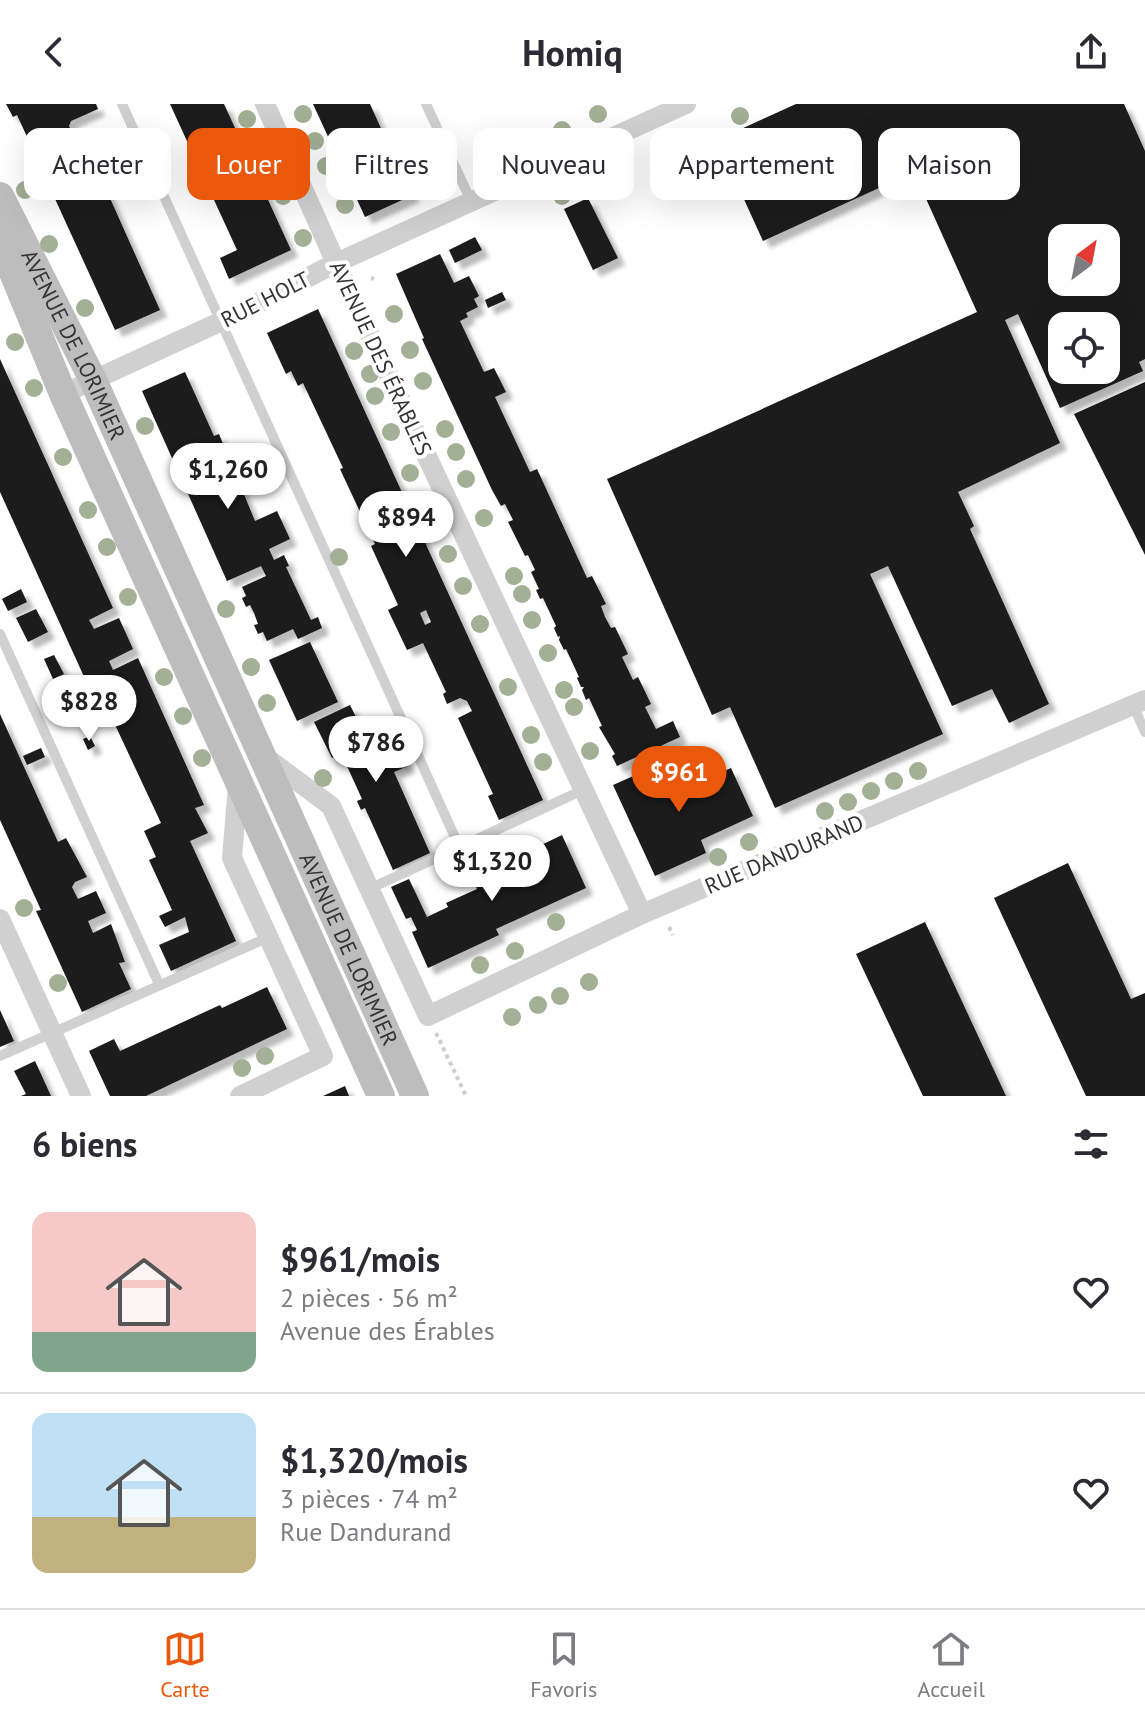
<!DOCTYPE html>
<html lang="fr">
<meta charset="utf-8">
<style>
body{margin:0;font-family:"PT Sans",sans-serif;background:#f2f2f3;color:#2b2b33;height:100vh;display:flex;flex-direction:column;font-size:30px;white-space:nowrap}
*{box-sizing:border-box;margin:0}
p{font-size:26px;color:#7c7c81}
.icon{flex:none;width:44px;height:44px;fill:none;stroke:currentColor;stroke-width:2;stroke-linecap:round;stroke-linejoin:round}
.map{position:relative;height:992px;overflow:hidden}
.side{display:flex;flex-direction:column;background:#fff;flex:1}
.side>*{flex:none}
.guide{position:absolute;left:24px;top:24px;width:1098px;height:72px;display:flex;gap:16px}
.needle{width:52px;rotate:32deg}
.fabs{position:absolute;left:1048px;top:120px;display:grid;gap:16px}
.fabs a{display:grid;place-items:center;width:72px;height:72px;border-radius:16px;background:#fff;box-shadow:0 8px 32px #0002;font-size:40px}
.price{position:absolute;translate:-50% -68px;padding:0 18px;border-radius:28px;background:#fff;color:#222;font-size:26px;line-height:52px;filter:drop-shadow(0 2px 4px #0008)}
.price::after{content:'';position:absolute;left:50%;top:48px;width:24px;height:18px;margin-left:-12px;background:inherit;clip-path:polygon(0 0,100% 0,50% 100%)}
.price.current{background:#ea580c;color:#fff}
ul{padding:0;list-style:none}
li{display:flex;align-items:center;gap:24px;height:200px;padding:0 32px}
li+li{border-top:2px solid #e1e1e2}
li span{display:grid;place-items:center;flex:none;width:224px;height:160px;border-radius:16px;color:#555}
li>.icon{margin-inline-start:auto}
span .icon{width:96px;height:96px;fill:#fffc;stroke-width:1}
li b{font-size:34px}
h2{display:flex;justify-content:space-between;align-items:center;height:96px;padding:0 32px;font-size:34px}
.pill{padding:0 28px;border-radius:16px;background:#fff;box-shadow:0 8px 32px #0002;font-size:28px;line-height:72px}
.pill.current{background:#ea580c;color:#fff}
header{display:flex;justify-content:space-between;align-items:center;height:104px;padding:0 32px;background:#fff;font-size:36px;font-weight:700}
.menu{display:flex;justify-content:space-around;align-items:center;height:112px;border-top:2px solid #e1e1e2;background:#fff;font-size:22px;color:#7c7c81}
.menu a{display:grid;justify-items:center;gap:4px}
.menu .current{color:#ea580c}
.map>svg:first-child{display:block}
.building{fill:#1a1a1a;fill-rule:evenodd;filter:url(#shadow)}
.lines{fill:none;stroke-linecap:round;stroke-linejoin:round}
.path{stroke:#cdcdcd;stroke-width:4;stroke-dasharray:4 4;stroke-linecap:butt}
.lane{stroke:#d0d0d0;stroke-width:10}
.street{stroke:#d0d0d0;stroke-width:20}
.secondary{stroke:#bdbdbd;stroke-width:28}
.tree{fill:#a2b095}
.labels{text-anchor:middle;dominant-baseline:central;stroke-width:8;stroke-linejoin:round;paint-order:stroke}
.street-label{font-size:22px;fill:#333;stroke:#fff}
</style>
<header><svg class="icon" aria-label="back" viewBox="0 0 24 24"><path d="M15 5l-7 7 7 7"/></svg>Homiq<svg class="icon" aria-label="share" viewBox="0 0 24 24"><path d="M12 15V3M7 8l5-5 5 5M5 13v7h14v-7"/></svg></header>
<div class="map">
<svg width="1145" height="992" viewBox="0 0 1145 992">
<defs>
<filter id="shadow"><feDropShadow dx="7" dy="7" stdDeviation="2" flood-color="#0004"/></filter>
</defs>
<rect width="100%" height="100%" fill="#fff"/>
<!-- building -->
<g class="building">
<polygon points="6,0 96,0 98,5 71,17 69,22 78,40 83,41 109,29 116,43 92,54 160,206 115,226 40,62 36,64 26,38 29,37 17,11 13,13"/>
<polygon points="170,0 224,0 291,146 229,175 220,154 237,146"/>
<polygon points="313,0 370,0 388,40 384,41 390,54 395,51 413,91 365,113"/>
<path d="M796,0h328l21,47v208l-6,3 4,9 -83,37 -42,-94 -13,6 55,123 -102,49 16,34 -4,3 79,175 -40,19 -17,-34 -40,17 -64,-140 -18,8 73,160 -168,74 -45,-101 -18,8 -105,-236 370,-167 -63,-140 -151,69 -46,-101zM1062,134h44v44h-44zM1062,222h44v44h-44z"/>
<polygon points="158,27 163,38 155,41 151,31"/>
<polygon points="588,94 618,154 593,166 564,105"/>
<polygon points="475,133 482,146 455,159 449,146"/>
<polygon points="440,150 454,179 469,172 479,192 474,195 478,203 466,209 468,213 460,217 484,268 494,264 506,288 495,293 530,368 537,365 587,474 592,472 606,500 601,502 605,513 611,524 615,523 628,550 622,553 633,576 638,573 651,600 645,603 656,625 673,617 680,633 617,662 612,652 615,650 599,623 602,622 589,594 586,596 582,586 584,583 581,583 577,574 579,573 566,545 564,546 559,536 560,532 558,533 554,524 556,522 543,494 540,495 536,486 539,485 531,468 535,466 528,451 525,452 508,418 513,416 505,400 501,402 492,386 422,235 424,234 396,170"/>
<polygon points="502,188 506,196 488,204 485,196"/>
<path d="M318,205l225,491 -44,20 -11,-24 5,-2 -35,-76 14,-7 -5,-10 -7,-3 -13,6 -4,-10 3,-2 -23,-49 -16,7 -19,-40 10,-5 -27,-59 4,-2 -35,-75 3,-1 -40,-85 -5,3 -7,-15 -5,3 -19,-41zM426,506l5,12 -6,3 -5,-12z"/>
<polygon points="0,255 113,504 89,516 94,525 119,514 133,545 109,557 113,566 138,554 204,701 195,704 208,729 190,737 236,837 171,867 159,841 189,828 185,813 165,823 159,812 172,806 149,756 156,753 144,727 161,719 103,595 96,599 0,388"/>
<polygon points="185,268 214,332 219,330 255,417 277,407 290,435 269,445 274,456 284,451 289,462 286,463 311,516 318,513 322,524 298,535 293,525 267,537 263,528 258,530 254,521 258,520 254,509 250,501 246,503 242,494 246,492 242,483 266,472 261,462 227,477 142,287"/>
<polygon points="1145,278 1145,451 1074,310"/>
<polygon points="21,485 27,498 8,507 2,495"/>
<polygon points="36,505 48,528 28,538 16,514"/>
<polygon points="310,538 338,598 297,617 269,556"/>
<polygon points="54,551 64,570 53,575 44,555"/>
<polygon points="350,601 368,637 391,626 408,662 394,668 430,749 393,766 365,704 361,706 357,697 362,695 341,649 332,654 314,618"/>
<polygon points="0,610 58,738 66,734 87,773 75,778 72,783 78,795 96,787 106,809 88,817 93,829 111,820 125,858 119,859 131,885 82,908 36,807 41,806 0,716"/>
<polygon points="90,632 95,642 88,646 83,635"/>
<polygon points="41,644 45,653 27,661 23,652"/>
<polygon points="665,658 679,688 731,664 753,712 701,736 706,749 655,772 613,681"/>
<polygon points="562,731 586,784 496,825 499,831 428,864 412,828 417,826 411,813 406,815 391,783 409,775 427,813 448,803 446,799 477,785 475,780 536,752 533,745"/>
<polygon points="1068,759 1131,895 1145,889 1145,992 1086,992 994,794"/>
<polygon points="925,818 1006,992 923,992 856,850"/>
<polygon points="267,883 287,925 146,992 110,992 89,947 114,935 120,947 220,901 222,904"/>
<polygon points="0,906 14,937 0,943"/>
<polygon points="35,957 51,992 21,992 26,990 14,967"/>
<polygon points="345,982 349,992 323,992"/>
</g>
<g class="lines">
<!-- path -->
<g class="path">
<polyline points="371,174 374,175"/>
<polyline points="669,823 673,831"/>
<polyline points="436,929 466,992"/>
</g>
<!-- lane -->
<g class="lane">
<polyline points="122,0 459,742"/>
<polyline points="426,0 471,97"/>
<polyline points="0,530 159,880"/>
<polyline points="1133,601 1145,628"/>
<polyline points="369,785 585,685"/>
<polyline points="0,952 269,833"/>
</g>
<!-- street -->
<g class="street">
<polyline points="265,0 336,159 642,810"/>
<polyline points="63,290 222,217 336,159 686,0"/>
<polyline points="264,652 331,702 428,912 642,810 1145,596"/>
<polyline points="238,681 232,754 323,952 240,992"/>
<polyline points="0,815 81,992"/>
</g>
<!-- secondary -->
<g class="secondary">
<path id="s1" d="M0,92l93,184 322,716"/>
<polyline points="0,137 63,290 381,992"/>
</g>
</g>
<!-- trees -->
<g class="tree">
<circle cx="303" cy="10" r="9"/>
<circle cx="598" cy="10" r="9"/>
<circle cx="740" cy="12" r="9"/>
<circle cx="247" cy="15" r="9"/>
<circle cx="562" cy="26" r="9"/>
<circle cx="315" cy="37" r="9"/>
<circle cx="528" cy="41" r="9"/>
<circle cx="667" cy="45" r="9"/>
<circle cx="263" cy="48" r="9"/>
<circle cx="486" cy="59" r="9"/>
<circle cx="326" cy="62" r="9"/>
<circle cx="587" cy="82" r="9"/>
<circle cx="25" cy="86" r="9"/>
<circle cx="283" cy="92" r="9"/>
<circle cx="562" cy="92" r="9"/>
<circle cx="345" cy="101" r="9"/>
<circle cx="303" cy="134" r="9"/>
<circle cx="49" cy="140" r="9"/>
<circle cx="85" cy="204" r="9"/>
<circle cx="394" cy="210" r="9"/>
<circle cx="15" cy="238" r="9"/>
<circle cx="410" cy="246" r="9"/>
<circle cx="354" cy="247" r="9"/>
<circle cx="370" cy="270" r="9"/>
<circle cx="423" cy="277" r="9"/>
<circle cx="34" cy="284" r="9"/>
<circle cx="375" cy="292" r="9"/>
<circle cx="145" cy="322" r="9"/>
<circle cx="445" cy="325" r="9"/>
<circle cx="391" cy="328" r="9"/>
<circle cx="456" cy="348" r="9"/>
<circle cx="63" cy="353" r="9"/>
<circle cx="410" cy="369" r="9"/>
<circle cx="466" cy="375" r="9"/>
<circle cx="88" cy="406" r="9"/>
<circle cx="484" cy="414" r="9"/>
<circle cx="437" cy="421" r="9"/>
<circle cx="107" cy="443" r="9"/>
<circle cx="448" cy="450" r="9"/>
<circle cx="339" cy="453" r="9"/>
<circle cx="514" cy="472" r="9"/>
<circle cx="463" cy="482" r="9"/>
<circle cx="522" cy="490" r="9"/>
<circle cx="128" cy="493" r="9"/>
<circle cx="226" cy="505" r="9"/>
<circle cx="532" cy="516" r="9"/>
<circle cx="480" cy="520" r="9"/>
<circle cx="548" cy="549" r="9"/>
<circle cx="251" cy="563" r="9"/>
<circle cx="164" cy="573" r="9"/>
<circle cx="508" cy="583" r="9"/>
<circle cx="564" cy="586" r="9"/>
<circle cx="267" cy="599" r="9"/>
<circle cx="574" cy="603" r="9"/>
<circle cx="183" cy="612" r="9"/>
<circle cx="531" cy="631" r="9"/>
<circle cx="590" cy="647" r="9"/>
<circle cx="202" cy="654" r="9"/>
<circle cx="543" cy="658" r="9"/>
<circle cx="918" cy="667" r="9"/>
<circle cx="323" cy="674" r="9"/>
<circle cx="894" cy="677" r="9"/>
<circle cx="871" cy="687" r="9"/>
<circle cx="848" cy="698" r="9"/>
<circle cx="825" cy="707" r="9"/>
<circle cx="749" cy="738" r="9"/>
<circle cx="718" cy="753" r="9"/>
<circle cx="24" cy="804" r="9"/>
<circle cx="556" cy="818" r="9"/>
<circle cx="515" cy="847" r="9"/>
<circle cx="480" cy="861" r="9"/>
<circle cx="589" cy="878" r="9"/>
<circle cx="58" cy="879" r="9"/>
<circle cx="560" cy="892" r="9"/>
<circle cx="538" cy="901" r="9"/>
<circle cx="512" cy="913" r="9"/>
<circle cx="265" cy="952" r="9"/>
<circle cx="242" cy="964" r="9"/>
</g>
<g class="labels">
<!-- street labels -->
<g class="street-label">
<text transform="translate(265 195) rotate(-27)">RUE HOLT</text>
<text stroke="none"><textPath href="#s1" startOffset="166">AVENUE DE LORIMIER</textPath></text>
<text transform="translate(381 254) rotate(65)">AVENUE DES ÉRABLES</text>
<text transform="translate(784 750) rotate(-23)">RUE DANDURAND</text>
<text stroke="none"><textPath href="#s1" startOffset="830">AVENUE DE LORIMIER</textPath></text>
</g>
</g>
</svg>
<div class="fabs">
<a><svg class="needle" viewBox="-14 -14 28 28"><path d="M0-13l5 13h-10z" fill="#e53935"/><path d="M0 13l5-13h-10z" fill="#7c7c81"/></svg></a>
<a><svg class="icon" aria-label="locate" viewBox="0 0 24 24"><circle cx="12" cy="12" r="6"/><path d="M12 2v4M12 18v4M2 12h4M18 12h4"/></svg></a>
</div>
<b class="price" style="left:228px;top:407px">$1,260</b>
<b class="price" style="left:406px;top:455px">$894</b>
<b class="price" style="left:89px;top:639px">$828</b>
<b class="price" style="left:376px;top:680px">$786</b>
<b class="price current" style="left:679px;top:710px">$961</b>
<b class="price" style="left:492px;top:799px">$1,320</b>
<div class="guide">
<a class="pill">Acheter</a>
<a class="pill current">Louer</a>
<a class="pill">Filtres</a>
<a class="pill">Nouveau</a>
<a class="pill">Appartement</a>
<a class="pill">Maison</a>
</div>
</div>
<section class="side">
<h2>6 biens<svg class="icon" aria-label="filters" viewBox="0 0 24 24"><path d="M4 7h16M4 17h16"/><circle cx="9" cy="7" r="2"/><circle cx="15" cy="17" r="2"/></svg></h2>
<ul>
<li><span style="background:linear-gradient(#f6c9c9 75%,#7fa58c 0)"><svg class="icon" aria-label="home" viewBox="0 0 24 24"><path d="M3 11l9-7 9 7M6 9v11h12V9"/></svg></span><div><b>$961/mois</b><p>2 pièces · 56 m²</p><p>Avenue des Érables</p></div><svg class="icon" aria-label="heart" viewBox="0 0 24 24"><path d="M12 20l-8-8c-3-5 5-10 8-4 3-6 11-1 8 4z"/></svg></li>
<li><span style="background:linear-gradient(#bfe0f5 65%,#c2b280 0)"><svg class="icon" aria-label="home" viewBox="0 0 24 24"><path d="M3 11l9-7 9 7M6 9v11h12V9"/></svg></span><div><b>$1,320/mois</b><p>3 pièces · 74 m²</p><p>Rue Dandurand</p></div><svg class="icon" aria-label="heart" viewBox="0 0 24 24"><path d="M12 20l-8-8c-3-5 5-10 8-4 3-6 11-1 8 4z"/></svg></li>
</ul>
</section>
<nav class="menu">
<a class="current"><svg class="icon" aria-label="map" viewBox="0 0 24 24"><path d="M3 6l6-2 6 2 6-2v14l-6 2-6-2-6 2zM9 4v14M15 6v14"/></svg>Carte</a>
<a><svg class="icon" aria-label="saved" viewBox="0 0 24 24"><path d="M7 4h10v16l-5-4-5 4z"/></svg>Favoris</a>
<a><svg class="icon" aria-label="home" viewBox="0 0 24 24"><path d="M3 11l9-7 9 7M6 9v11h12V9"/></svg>Accueil</a>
</nav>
